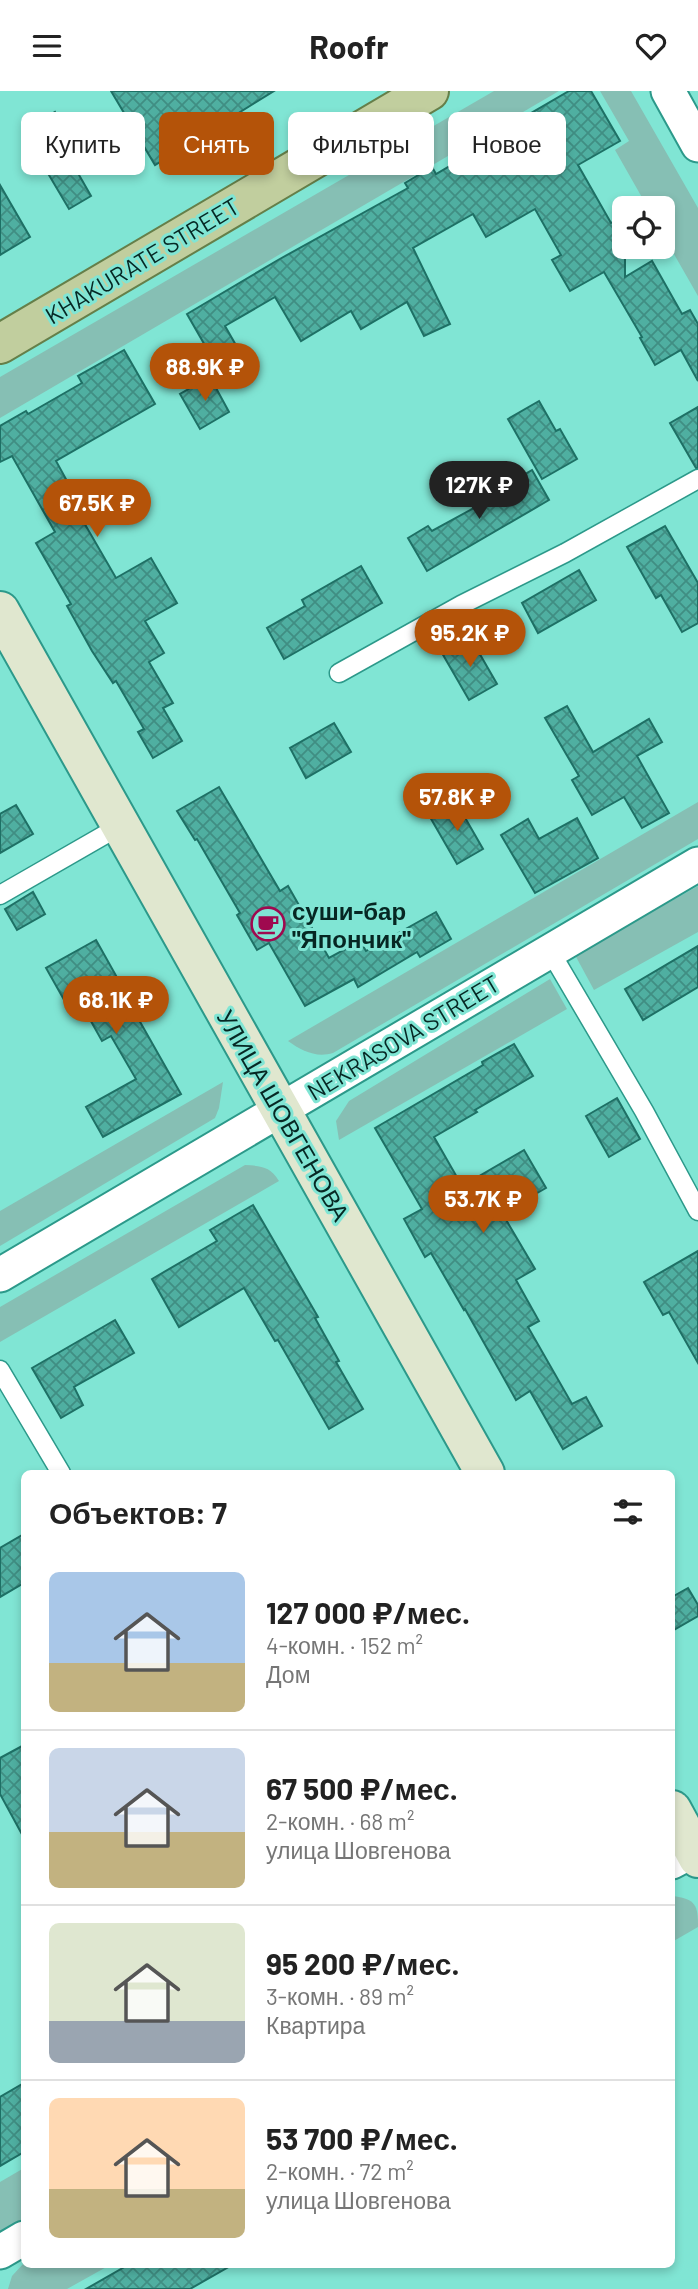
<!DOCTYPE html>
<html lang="ru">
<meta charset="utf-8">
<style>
body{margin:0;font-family:Barlow,sans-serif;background:#f2f2f2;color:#222;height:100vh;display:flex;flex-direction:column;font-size:26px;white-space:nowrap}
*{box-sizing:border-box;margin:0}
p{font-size:23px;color:#767676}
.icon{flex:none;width:38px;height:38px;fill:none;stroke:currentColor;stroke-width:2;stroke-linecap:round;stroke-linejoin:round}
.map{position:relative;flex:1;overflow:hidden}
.sheet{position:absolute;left:21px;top:1379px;width:654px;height:798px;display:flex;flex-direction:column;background:#fff;border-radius:10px;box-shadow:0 4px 10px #0003}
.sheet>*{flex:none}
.guide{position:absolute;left:21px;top:21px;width:656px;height:63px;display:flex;gap:14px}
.tools{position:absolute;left:612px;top:105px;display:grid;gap:14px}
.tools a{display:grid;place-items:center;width:63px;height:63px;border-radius:10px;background:#fff;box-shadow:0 4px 10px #0003;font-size:35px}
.price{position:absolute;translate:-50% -60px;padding:0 16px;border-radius:24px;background:#b45309;color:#fff;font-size:23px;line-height:46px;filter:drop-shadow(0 2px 4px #0008)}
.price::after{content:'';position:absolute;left:50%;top:42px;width:21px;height:16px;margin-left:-10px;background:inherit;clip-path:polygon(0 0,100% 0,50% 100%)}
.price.selected{background:#222;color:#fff}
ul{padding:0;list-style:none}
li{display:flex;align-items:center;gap:21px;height:175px;padding:0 28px}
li+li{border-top:2px solid #e0e0e0}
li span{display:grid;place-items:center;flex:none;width:196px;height:140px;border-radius:10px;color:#555}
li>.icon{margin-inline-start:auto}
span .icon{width:84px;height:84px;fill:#fffc;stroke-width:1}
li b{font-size:30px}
h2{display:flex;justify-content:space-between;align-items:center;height:84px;padding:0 28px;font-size:30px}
.chip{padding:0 24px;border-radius:10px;background:#fff;box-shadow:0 4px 10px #0003;font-size:24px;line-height:63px}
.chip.selected{background:#b45309;color:#fff}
header{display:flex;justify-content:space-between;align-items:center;height:91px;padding:0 28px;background:#fff;font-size:32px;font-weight:700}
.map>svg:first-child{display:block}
.grass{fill:#86bfb4}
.building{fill:url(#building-cross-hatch);stroke:#1e7065;stroke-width:2}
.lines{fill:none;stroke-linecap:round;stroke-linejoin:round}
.lane-casing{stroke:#2c998a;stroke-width:21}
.street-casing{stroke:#2c998a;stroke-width:37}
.secondary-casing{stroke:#2c998a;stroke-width:42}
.primary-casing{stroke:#657f49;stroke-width:42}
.lane{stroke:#fff;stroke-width:18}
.street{stroke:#fff;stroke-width:33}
.secondary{stroke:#e0e7cf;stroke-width:38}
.primary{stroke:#c1ce9e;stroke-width:38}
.labels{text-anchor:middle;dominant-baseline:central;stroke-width:6;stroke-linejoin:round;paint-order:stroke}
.street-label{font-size:24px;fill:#062723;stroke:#80e5d4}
.poi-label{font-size:24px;font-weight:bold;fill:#062723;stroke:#80e5d4;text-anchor:start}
</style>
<header><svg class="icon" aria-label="menu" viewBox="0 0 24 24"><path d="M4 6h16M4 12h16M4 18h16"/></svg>Roofr<svg class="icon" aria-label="heart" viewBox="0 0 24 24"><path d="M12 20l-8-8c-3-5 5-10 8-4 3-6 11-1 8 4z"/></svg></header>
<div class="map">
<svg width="698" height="2198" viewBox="0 0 698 2198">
<defs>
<pattern id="building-cross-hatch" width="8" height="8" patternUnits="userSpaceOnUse" patternTransform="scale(1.75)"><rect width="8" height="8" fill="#4fafa1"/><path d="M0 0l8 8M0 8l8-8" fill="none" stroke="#408e83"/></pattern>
</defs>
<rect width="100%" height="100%" fill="#80e5d4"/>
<!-- grass -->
<g class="grass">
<polygon points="494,0 559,0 0,327 0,286"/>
<polygon points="600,0 631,0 698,117 698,205 663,144 663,117 648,117 615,59 629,50"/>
<path d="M698,711v37l-365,214c-17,5 -31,-2 -45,-12z"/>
<polygon points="698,795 698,841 594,899 575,864"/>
<polygon points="550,888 567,918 339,1049 336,1030 349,1010"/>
<polygon points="223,991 219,1017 215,1027 0,1155 0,1120"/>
<path d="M245,1074c16,1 25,1 34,16l-279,161v-35z"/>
<path d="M672,1805c24,3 26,9 26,31l-26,15z"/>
<polygon points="24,2077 24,2133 0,2145 0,2091"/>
<polygon points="24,2172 24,2174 110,2174 67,2198 8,2198 12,2185"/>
</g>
<!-- building -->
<g class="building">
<polygon points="111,0 274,0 155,74"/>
<polygon points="569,0 591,0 620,50 578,74 611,132 625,124 625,186 652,170 682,223 690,219 698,233 698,290 681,259 655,274 640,247 642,246 604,181 570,200 552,169 561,164 535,118 486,146 473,123 413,157 450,233 424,245 407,211 361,238 351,220 301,250 275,206 225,235 237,256 214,270 187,223 278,169 408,97 405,92 432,76 436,83 504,43 502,39"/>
<polygon points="55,21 80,65 71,70 91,105 69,118 23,40"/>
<polygon points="0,94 30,146 0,164"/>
<polygon points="124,259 155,313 56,370 73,401 68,404 116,487 151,467 177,512 145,530 164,562 149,571 173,612 163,617 182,650 153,667 138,641 144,638 116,590 113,592 92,560 67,515 71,513 36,452 55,441 12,365 0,371 0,335 26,320 28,323 82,292 78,285"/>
<polygon points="210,286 229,321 200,338 180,303"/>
<polygon points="539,310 556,340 560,338 577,368 542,388 508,328"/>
<polygon points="698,316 698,377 696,377 670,332"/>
<polygon points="532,379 549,409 427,480 408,447 428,435 432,440 474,417 472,414"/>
<polygon points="665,435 698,492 698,532 682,541 661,504 656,507 627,456"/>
<polygon points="361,475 382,512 284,568 267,537 305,515 302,509"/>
<polygon points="579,479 596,509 538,542 522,512"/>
<polygon points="470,546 497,593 469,609 442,562"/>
<polygon points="567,615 593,661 649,628 662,651 637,665 669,722 642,737 624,706 592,724 572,689 579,685 545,627"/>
<polygon points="334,632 351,661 306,687 290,657"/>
<polygon points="219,696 280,800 288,795 329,867 360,850 366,860 436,821 451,848 420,866 417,861 358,896 354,888 305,915 269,852 257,859 237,824 240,822 197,748 195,749 177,720"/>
<polygon points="456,711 483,758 457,773 430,726"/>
<polygon points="16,714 33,743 0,762 0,723"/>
<polygon points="577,727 598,767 535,802 501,744 528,728 539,748"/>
<polygon points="33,801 45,823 17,839 5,818"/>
<polygon points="96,849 124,899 131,895 147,924 139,929 181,1003 103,1046 86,1016 136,988 111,945 102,950 78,907 67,914 46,877"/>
<polygon points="698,855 698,896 643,929 625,898"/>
<polygon points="514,953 533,985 475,1019 477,1021 434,1046 462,1095 524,1059 546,1097 502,1122 535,1178 516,1189 539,1230 528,1236 572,1313 586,1306 602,1335 563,1358 530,1300 516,1309 465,1218 464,1219 431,1162 425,1166 404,1128 422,1118 375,1037 483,974 482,971"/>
<polygon points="617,1007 640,1048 609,1066 586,1025"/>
<polygon points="253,1114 318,1226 315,1227 339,1270 336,1271 363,1318 329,1338 278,1249 275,1250 244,1197 179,1236 152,1188 217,1150 210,1139"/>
<polygon points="698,1160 698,1272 669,1221 663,1224 644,1191"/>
<polygon points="115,1229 134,1262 74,1296 83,1314 61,1327 32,1277"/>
<polygon points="24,1443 24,1492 0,1506 0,1457"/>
<polygon points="688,1497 698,1514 698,1525 672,1540 672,1506"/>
<polygon points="24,1654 24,1747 0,1703 0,1667"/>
<polygon points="24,1992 24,2061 0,2075 0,2006"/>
<polygon points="128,2174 232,2174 190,2198 86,2198"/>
</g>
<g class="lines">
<defs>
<g id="lane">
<polyline points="339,582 461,514 565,462 698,388"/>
<polyline points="0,804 120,735"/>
<polyline points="550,860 644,1020 698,1120"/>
<polyline points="0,1279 61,1382"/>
</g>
<g id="street">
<polyline points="668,0 698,54"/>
<polyline points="0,1184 698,773"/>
<polyline points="672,1771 698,1757"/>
<polyline points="0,2161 24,2147"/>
</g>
<g id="secondary">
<polyline points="0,520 485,1382"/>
<polyline points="672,1719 698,1767"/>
</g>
<polyline id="primary" points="0,253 429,0"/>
</defs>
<!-- lane casing -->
<use href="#lane" class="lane-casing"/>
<!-- street casing -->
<use href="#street" class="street-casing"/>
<!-- secondary casing -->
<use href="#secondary" class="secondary-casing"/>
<!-- primary casing -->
<use href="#primary" class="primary-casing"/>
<!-- lane -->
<use href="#lane" class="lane"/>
<!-- street -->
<use href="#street" class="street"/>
<!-- secondary -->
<use href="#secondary" class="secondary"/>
<!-- primary -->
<use href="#primary" class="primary"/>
</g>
<!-- icons -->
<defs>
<symbol id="cafe-ring" viewBox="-11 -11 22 22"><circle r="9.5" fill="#80e5d4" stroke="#9f094f" stroke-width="1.5"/><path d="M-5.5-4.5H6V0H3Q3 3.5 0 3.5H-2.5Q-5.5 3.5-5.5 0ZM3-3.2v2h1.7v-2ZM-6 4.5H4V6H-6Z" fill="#9f094f"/></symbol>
</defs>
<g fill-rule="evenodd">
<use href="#cafe-ring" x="249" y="814" width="38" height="38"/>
</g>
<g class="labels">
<!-- street labels -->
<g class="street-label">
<text transform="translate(142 169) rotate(-31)">KHAKURATE STREET</text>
<text transform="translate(403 946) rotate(-31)">NEKRASOVA STREET</text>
<text transform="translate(284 1024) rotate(60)">УЛИЦА ШОВГЕНОВА</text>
</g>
<!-- poi labels -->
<g class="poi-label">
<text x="292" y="819">суши-бар<tspan x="292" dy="28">"Япончик"</tspan></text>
</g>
</g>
</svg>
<div class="tools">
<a><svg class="icon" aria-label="locate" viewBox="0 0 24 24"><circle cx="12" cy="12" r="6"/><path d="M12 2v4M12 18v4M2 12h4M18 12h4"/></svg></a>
</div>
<b class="price" style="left:205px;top:312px">88.9K ₽</b>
<b class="price selected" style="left:479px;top:430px">127K ₽</b>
<b class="price" style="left:97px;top:448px">67.5K ₽</b>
<b class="price" style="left:470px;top:578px">95.2K ₽</b>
<b class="price" style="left:457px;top:742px">57.8K ₽</b>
<b class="price" style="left:116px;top:945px">68.1K ₽</b>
<b class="price" style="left:483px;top:1144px">53.7K ₽</b>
<div class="guide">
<a class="chip">Купить</a>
<a class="chip selected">Снять</a>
<a class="chip">Фильтры</a>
<a class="chip">Новое</a>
</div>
<section class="sheet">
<h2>Объектов: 7<svg class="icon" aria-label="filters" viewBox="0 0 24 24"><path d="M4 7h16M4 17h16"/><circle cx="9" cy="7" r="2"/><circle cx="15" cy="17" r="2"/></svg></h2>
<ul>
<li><span style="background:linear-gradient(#a9c7e8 65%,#c2b280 0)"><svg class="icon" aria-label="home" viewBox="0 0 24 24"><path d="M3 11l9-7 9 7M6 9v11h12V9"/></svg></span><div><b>127 000 ₽/мес.</b><p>4-комн. · 152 m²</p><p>Дом</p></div></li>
<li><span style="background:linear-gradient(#c9d6e8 60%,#c2b280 0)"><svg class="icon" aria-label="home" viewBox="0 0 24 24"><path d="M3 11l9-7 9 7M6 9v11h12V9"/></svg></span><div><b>67 500 ₽/мес.</b><p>2-комн. · 68 m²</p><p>улица Шовгенова</p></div></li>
<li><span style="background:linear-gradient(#dfe7d0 70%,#9aa5b1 0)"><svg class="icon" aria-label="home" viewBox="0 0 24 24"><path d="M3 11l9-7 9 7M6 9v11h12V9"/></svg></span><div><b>95 200 ₽/мес.</b><p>3-комн. · 89 m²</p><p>Квартира</p></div></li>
<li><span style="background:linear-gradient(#ffd9b3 65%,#c2b280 0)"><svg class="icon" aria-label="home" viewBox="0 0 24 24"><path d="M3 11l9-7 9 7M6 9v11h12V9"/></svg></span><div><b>53 700 ₽/мес.</b><p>2-комн. · 72 m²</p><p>улица Шовгенова</p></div></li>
</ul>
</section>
</div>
